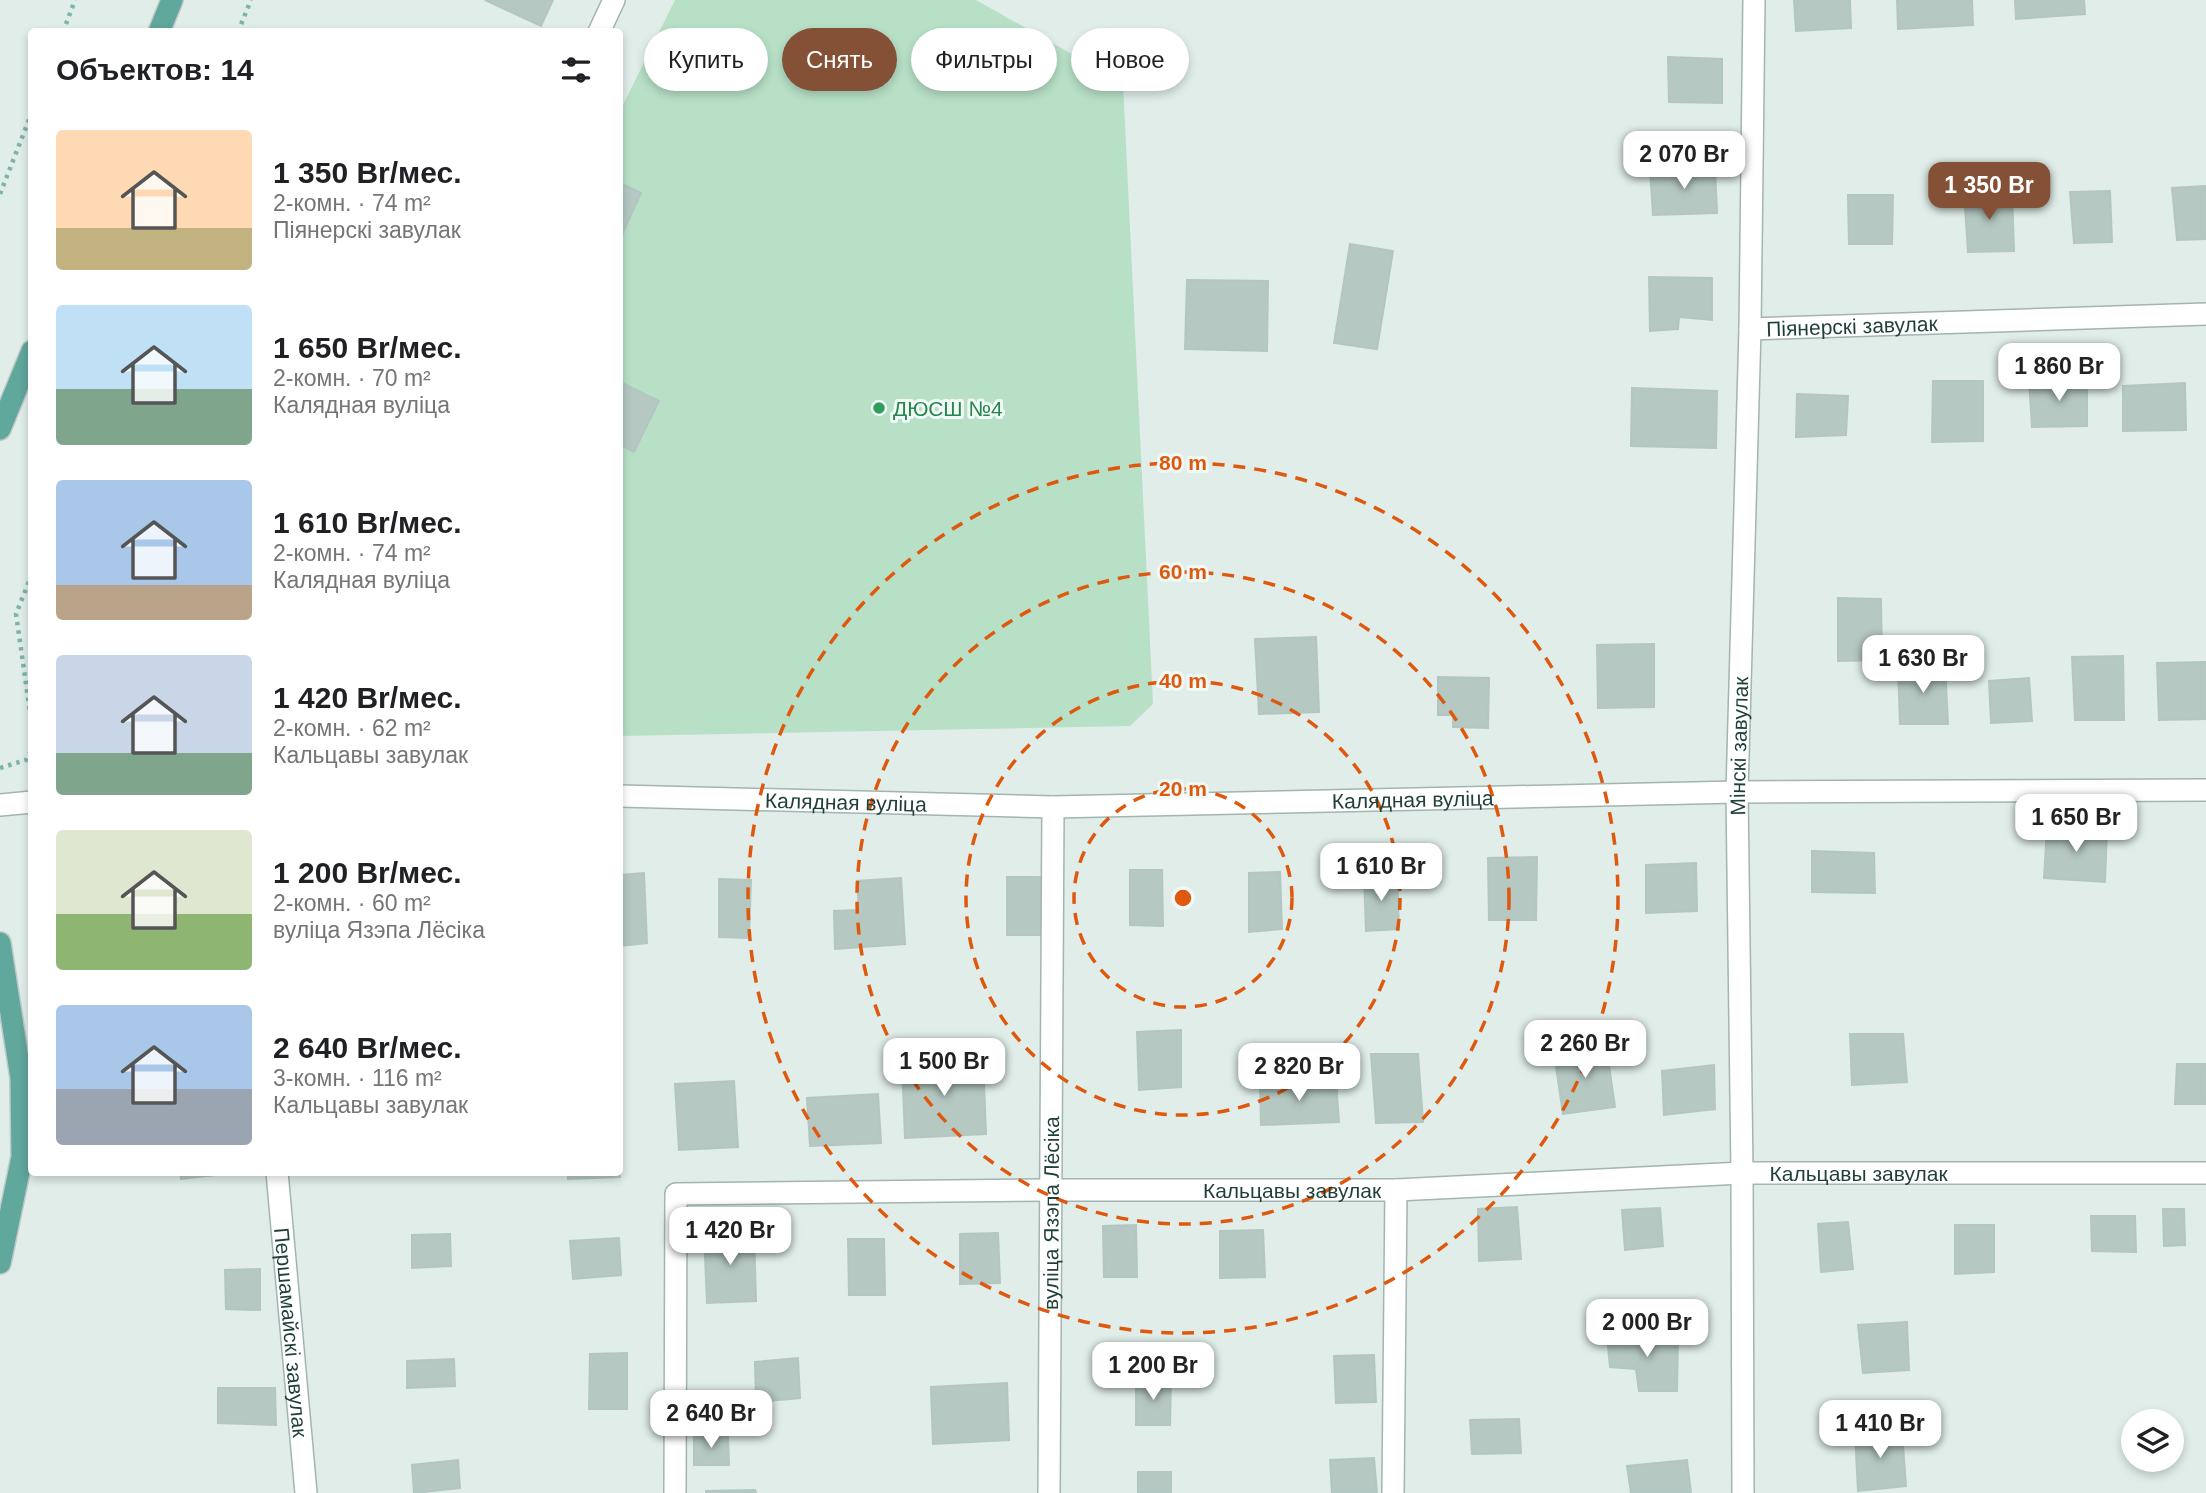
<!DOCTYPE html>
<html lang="ru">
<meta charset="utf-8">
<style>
body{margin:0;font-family:Helvetica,sans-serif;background:#f6f6f6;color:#202124;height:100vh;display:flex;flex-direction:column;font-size:26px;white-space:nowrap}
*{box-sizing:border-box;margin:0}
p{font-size:23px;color:#757577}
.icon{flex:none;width:38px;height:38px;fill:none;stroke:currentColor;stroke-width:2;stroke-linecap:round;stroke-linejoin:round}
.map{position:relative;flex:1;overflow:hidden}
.panel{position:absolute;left:28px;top:28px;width:595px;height:1148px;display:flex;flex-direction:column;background:#fff;border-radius:7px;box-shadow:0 4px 10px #0003}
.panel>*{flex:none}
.banner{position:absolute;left:644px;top:28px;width:665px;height:63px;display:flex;gap:14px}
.fabs{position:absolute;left:2121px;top:1409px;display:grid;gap:14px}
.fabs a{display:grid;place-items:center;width:63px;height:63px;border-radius:50%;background:#fff;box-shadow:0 4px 10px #0003;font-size:35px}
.price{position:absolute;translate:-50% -60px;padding:0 16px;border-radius:14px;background:#fff;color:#222;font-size:23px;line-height:46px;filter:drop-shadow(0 2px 4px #0008)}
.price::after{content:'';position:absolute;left:50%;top:42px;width:21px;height:16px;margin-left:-10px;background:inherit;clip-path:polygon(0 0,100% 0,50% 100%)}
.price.on{background:#845136;color:#fff}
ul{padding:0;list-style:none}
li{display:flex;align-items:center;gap:21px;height:175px;padding:0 28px}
li span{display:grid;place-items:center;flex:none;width:196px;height:140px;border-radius:7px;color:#555}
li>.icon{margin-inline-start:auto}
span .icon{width:84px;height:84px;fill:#fffc;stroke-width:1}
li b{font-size:30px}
h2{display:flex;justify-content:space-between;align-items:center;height:84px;padding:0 28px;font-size:30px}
.chip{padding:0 24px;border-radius:32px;background:#fff;box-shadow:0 4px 10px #0003;font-size:24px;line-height:63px}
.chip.on{background:#845136;color:#fff}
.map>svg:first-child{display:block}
.green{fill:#b7e0c7}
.building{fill:#b5c8c2;stroke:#b2c7c1;stroke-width:2}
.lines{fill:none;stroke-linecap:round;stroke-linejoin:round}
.lane-casing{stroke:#a2b5b1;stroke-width:24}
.street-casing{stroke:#a2b5b1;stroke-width:24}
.primary-casing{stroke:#c0c9c8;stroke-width:24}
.path{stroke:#7db4a9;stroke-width:4.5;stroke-dasharray:3.5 5;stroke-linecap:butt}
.lane{stroke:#fff;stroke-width:21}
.street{stroke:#fff;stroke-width:21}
.primary{stroke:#60a79c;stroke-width:21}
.ring{fill:none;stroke:#de580e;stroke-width:3.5;stroke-dasharray:12 9}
.leisure-dot{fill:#2e9e5b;stroke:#f1f9f6;stroke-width:2.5}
.labels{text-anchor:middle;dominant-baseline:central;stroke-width:6;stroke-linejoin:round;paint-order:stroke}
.street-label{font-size:21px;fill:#1f3f3a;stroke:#f1f9f6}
.leisure-label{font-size:21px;fill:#27864d;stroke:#f1f9f6;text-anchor:start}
.centre{fill:#de580e;stroke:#f1f9f6;stroke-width:3.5}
.ring-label{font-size:21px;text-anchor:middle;font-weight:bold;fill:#de580e;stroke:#f1f9f6;stroke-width:6;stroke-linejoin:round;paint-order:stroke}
</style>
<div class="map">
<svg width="2206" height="1493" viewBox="0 0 2206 1493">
<rect width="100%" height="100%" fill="#e0ede9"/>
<!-- green -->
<polygon class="green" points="675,0 976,0 1123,83 1153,704 1130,726 620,736 620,111"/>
<!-- building -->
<g class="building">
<polygon points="485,0 553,0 541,26"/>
<polygon points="1794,0 1850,0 1851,28 1796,31"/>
<polygon points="1897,0 1972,0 1973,25 1898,29"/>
<polygon points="2015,0 2084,0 2085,14 2016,19"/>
<polygon points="1668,57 1722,59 1722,103 1669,102"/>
<polygon points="1715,167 1717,213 1653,215 1650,169"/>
<polygon points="620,183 641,193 620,239"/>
<polygon points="2206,186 2206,239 2177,240 2172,188"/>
<polygon points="2110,191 2112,242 2074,243 2070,192"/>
<polygon points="1964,192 2012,192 2014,251 1968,252"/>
<polygon points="1848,195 1893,195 1892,244 1849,244"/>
<polygon points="1350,244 1393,251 1377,349 1334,343"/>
<polygon points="1649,277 1712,278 1712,320 1679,317 1678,329 1650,331"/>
<polygon points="1187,280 1268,281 1267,351 1185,349"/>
<polygon points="2029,380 2087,380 2087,426 2032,427"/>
<polygon points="1933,381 1983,381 1983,441 1932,442"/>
<polygon points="620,382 659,401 634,452 620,445"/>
<polygon points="2185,383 2186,430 2123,431 2123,386"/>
<polygon points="1632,388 1717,391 1716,448 1631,446"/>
<polygon points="1797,394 1848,396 1846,435 1796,437"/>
<polygon points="1838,598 1881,599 1882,660 1838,661"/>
<polygon points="1316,637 1319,712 1259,714 1255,639"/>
<polygon points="1654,644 1654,707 1598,708 1597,645"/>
<polygon points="2123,656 2124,720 2075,720 2072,657"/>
<polygon points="2206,662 2206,719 2159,720 2157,663"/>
<polygon points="1945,665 1948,724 1900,724 1898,666"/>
<polygon points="1438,677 1489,678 1488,728 1453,727 1453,715 1438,715"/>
<polygon points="2029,678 2032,721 1991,723 1989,681"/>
<polygon points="2047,827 2107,829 2105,882 2044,878"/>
<polygon points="1812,851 1874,853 1875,893 1812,892"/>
<polygon points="1537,857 1536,920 1489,920 1488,858"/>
<polygon points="1696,863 1697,911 1646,913 1646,865"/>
<polygon points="1130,870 1162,870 1163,926 1130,925"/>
<polygon points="1280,872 1282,929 1249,932 1249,873"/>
<polygon points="644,873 647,943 620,946 620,875"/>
<polygon points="1397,875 1399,929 1366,931 1364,876"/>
<polygon points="1007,877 1040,877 1043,935 1007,935"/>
<polygon points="901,878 905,944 835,949 834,911 859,910 857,881"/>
<polygon points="719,879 751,880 749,938 719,937"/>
<polygon points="1181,1030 1181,1087 1139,1090 1137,1032"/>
<polygon points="1850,1034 1903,1034 1907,1082 1852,1085"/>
<polygon points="1606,1045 1615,1107 1563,1114 1554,1053"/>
<polygon points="1371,1054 1418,1054 1423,1122 1376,1123"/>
<polygon points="983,1058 986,1134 905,1138 902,1062"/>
<polygon points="2177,1064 2206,1064 2206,1104 2175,1104"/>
<polygon points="1714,1065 1715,1109 1664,1115 1662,1071"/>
<polygon points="734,1081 738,1147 679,1150 675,1084"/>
<polygon points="1336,1081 1339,1122 1261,1125 1260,1084"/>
<polygon points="878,1094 881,1143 810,1146 807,1098"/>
<polygon points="180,1172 233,1172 233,1173 181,1179"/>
<polygon points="568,1172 619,1172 620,1177 568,1179"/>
<polygon points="1517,1207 1521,1259 1479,1261 1478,1209"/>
<polygon points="1660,1208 1663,1246 1625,1250 1622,1210"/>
<polygon points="2163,1209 2184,1209 2185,1245 2164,1246"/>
<polygon points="2091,1216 2135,1216 2136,1252 2092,1251"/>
<polygon points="1848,1222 1853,1269 1821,1272 1818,1224"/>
<polygon points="1136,1225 1137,1277 1104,1277 1103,1226"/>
<polygon points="1955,1225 1994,1225 1994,1272 1955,1274"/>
<polygon points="1263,1230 1265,1277 1220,1278 1220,1231"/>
<polygon points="754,1231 756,1301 707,1303 704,1232"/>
<polygon points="998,1233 1000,1283 960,1284 960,1234"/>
<polygon points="450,1234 451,1266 412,1268 412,1235"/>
<polygon points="619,1238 621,1275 573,1279 570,1241"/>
<polygon points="848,1239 884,1239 885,1295 849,1295"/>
<polygon points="260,1269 260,1310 226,1309 225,1270"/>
<polygon points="1907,1322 1909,1370 1863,1373 1858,1325"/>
<polygon points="1678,1334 1677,1391 1639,1391 1636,1369 1610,1367 1607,1336"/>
<polygon points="627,1353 627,1409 589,1409 590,1354"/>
<polygon points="1374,1355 1376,1402 1336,1403 1334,1356"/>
<polygon points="798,1358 800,1398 756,1402 755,1362"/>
<polygon points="454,1359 455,1386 407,1388 407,1361"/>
<polygon points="1136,1379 1171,1380 1170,1425 1136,1425"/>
<polygon points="1007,1383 1009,1440 933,1444 931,1387"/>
<polygon points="218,1388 275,1388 276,1425 218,1423"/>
<polygon points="1519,1419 1521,1453 1472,1454 1470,1420"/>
<polygon points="1902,1431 1906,1486 1858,1491 1855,1433"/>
<polygon points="694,1435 728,1435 729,1465 694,1465"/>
<polygon points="1374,1458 1377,1493 1332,1493 1330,1460"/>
<polygon points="458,1460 460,1488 414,1493 412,1465"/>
<polygon points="1687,1460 1691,1493 1631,1493 1627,1466"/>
<rect x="1138" y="1472" width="33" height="21"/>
<polygon points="755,1490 756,1493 706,1493 706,1491"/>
</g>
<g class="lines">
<defs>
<polyline id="lane" points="1393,1493 1396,1190"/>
<g id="street">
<polyline points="599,32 614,0"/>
<path id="s1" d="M1750,329l456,-15"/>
<path id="s2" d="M620,796l433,11 684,-15 469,-2"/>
<polyline points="0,805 32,802"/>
<path id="s3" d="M277,1172l29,321"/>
<path id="s4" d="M675,1493l1,-299 373,-4h347l346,-17h464"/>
<path id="s5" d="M1049,1493l4,-686"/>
<path id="s6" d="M1743,1493l-1,-320 -5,-381 13,-463 4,-329"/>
</g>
<g id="primary">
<polyline points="159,32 172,0"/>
<polyline points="0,429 32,351"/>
<polyline points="0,943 21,1078 22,1157 0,1263"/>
</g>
</defs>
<!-- lane casing -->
<use href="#lane" class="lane-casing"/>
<!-- street casing -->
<use href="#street" class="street-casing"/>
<!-- primary casing -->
<use href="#primary" class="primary-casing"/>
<!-- path -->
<g class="path">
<polyline points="63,32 75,0"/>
<polyline points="238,32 251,0"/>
<polyline points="0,194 32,112"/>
<polyline points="32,574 16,614 32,726"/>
<polyline points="0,768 26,760 32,749"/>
</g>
<!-- lane -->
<use href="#lane" class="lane"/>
<!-- street -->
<use href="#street" class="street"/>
<!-- primary -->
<use href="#primary" class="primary"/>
</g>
<!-- distance rings -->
<g class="ring">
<circle cx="1183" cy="898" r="109"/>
<circle cx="1183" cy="898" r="217"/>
<circle cx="1183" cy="898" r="326"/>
<circle cx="1183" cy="898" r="435"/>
</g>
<!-- markers -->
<circle class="leisure-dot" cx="879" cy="408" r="7"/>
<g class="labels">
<!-- street labels -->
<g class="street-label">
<text stroke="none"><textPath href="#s1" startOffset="102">Піянерскі завулак</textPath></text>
<text stroke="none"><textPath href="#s6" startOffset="747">Мінскі завулак</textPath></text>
<text stroke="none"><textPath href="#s2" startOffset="793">Калядная вуліца</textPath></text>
<text stroke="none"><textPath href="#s2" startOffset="226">Калядная вуліца</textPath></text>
<text stroke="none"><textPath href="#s4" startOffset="1482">Кальцавы завулак</textPath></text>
<text stroke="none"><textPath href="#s4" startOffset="915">Кальцавы завулак</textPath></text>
<text stroke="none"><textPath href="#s5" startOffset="280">вуліца Язэпа Лёсіка</textPath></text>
<text stroke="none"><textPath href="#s3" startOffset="161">Першамайскі завулак</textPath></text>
</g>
<!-- leisure labels -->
<g class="leisure-label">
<text x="893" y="408">ДЮСШ №4</text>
</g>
</g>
<circle cx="1183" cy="898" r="10" class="centre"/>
<g class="ring-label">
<text x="1183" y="470">80 m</text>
<text x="1183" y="579">60 m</text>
<text x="1183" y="688">40 m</text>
<text x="1183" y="796">20 m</text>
</g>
</svg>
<div class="fabs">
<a><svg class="icon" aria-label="layers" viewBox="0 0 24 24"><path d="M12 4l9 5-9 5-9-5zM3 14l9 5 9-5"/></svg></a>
</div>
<b class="price" style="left:1684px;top:191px">2 070 Br</b>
<b class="price on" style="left:1989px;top:222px">1 350 Br</b>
<b class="price" style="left:2059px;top:403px">1 860 Br</b>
<b class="price" style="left:1923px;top:695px">1 630 Br</b>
<b class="price" style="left:2076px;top:854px">1 650 Br</b>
<b class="price" style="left:1381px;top:903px">1 610 Br</b>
<b class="price" style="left:1585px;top:1080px">2 260 Br</b>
<b class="price" style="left:944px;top:1098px">1 500 Br</b>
<b class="price" style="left:1299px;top:1103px">2 820 Br</b>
<b class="price" style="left:730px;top:1267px">1 420 Br</b>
<b class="price" style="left:1647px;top:1359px">2 000 Br</b>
<b class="price" style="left:1153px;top:1402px">1 200 Br</b>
<b class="price" style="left:711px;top:1450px">2 640 Br</b>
<b class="price" style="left:1880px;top:1460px">1 410 Br</b>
<div class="banner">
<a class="chip">Купить</a>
<a class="chip on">Снять</a>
<a class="chip">Фильтры</a>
<a class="chip">Новое</a>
</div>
<section class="panel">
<h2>Объектов: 14<svg class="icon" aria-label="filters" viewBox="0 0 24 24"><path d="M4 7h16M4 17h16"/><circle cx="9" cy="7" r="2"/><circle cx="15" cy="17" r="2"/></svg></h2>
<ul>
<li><span style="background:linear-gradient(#ffd9b3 70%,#c2b280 0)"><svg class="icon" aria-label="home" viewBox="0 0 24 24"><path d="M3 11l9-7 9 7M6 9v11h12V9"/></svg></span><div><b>1 350 Br/мес.</b><p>2-комн. · 74 m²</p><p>Піянерскі завулак</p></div></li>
<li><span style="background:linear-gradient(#bfe0f5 60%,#7fa58c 0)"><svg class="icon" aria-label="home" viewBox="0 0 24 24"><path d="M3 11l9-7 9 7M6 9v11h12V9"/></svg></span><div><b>1 650 Br/мес.</b><p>2-комн. · 70 m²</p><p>Калядная вуліца</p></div></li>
<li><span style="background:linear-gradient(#a9c7e8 75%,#b9a48a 0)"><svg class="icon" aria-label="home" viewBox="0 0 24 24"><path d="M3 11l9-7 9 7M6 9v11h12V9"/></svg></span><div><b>1 610 Br/мес.</b><p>2-комн. · 74 m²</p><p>Калядная вуліца</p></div></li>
<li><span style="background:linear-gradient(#c9d6e8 70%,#7fa58c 0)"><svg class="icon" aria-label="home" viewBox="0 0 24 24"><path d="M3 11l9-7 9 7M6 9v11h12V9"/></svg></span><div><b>1 420 Br/мес.</b><p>2-комн. · 62 m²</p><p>Кальцавы завулак</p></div></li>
<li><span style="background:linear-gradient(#dfe7d0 60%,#8fb573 0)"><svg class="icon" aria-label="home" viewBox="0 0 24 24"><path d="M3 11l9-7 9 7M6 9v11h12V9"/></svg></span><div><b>1 200 Br/мес.</b><p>2-комн. · 60 m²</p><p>вуліца Язэпа Лёсіка</p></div></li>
<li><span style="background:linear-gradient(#a9c7e8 60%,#9aa5b1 0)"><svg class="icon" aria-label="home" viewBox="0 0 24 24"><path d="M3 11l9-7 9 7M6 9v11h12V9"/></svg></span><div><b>2 640 Br/мес.</b><p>3-комн. · 116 m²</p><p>Кальцавы завулак</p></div></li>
</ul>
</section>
</div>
